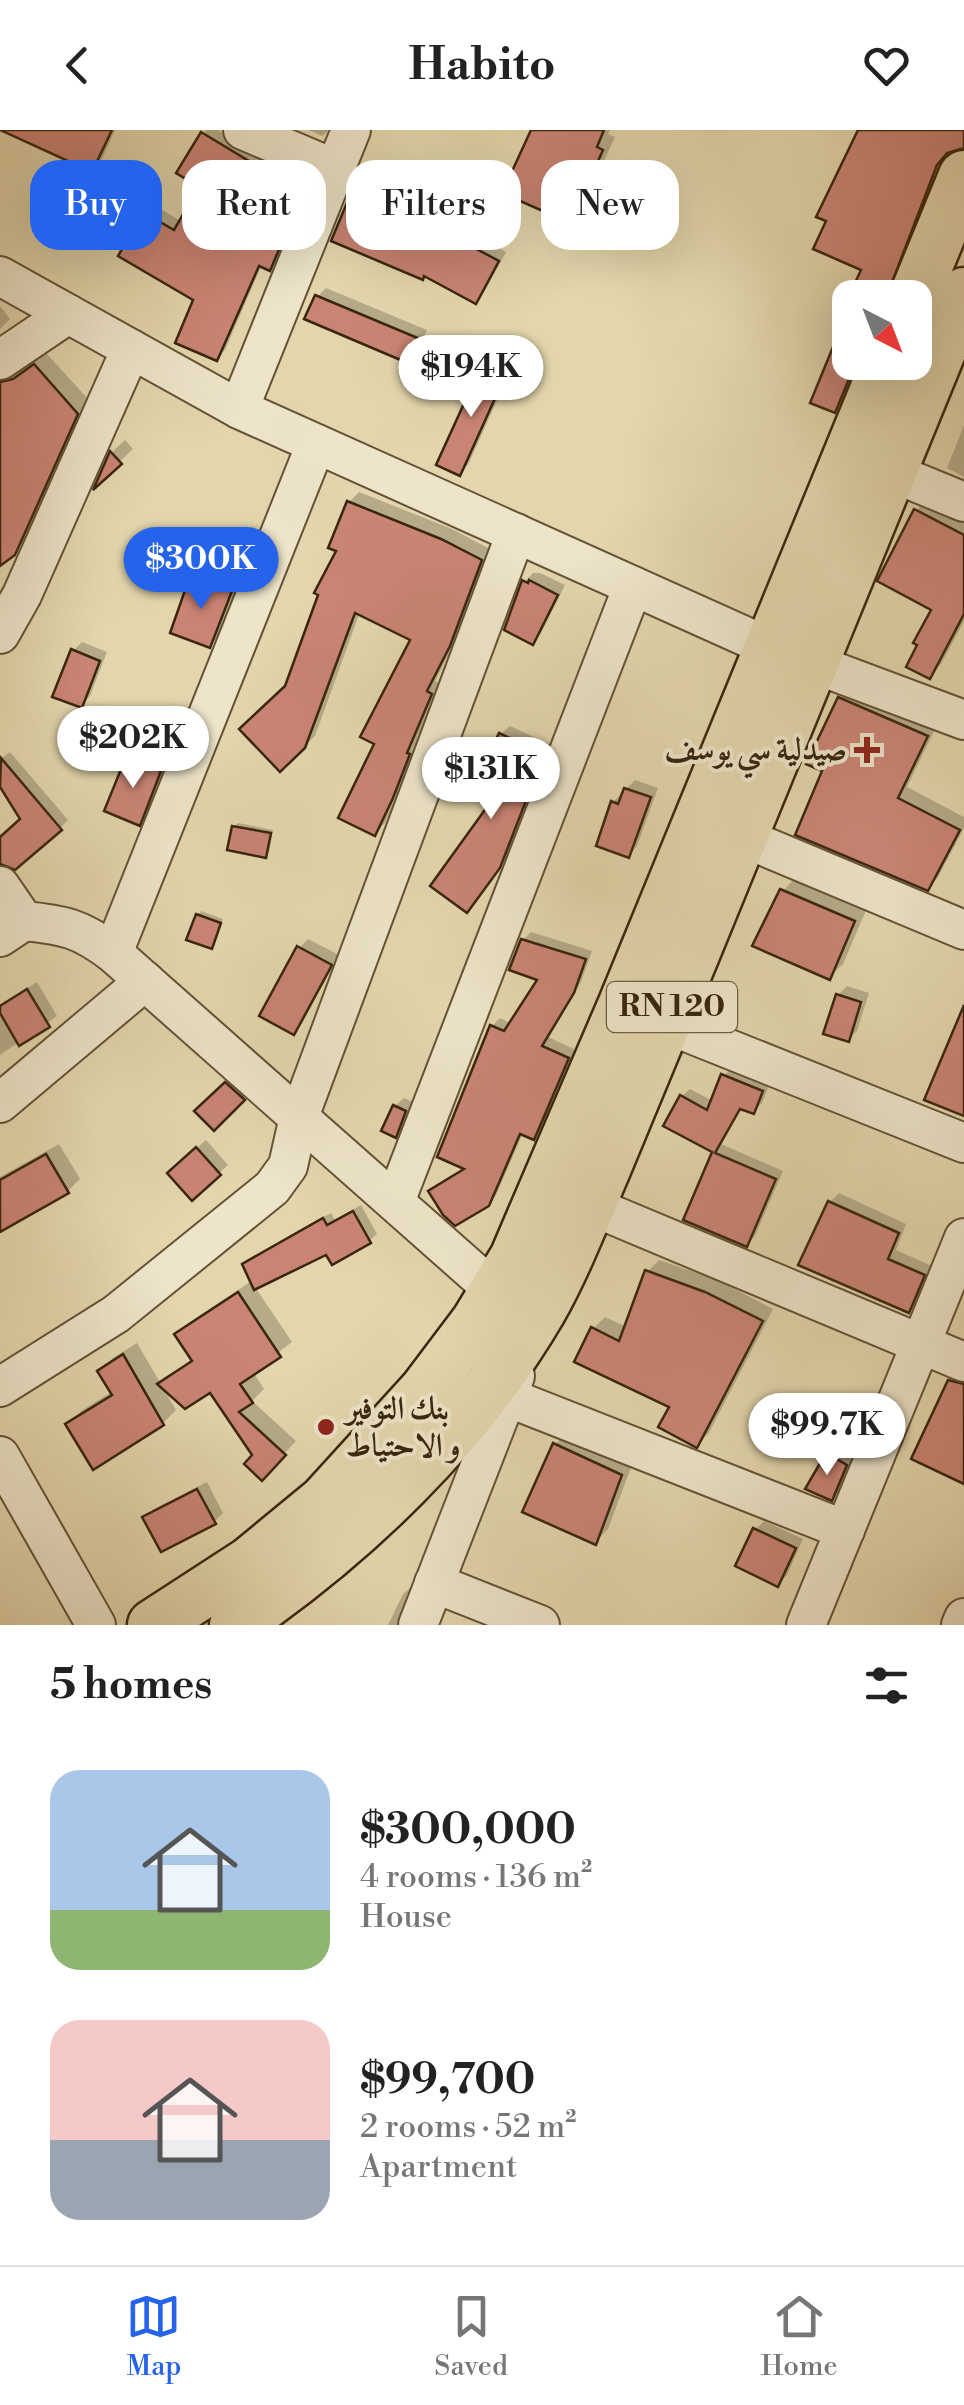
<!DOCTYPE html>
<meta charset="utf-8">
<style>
body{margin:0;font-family:"Libre Bodoni",Amiri,serif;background:#f2f2f2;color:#222;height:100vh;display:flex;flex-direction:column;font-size:38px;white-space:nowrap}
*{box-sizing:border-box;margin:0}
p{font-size:32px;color:#767676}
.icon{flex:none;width:55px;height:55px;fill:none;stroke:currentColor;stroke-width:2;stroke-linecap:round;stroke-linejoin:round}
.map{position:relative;height:1495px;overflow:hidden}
.details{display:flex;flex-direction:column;background:#fff;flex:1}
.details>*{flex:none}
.hud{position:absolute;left:30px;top:30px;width:905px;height:90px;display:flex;gap:20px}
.needle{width:65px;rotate:138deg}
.fabs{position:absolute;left:832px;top:150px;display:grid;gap:20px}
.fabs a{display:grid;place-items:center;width:100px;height:100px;border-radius:20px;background:#fff;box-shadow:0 10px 40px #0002;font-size:50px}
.price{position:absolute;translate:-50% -85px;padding:0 22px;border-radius:35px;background:#fff;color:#222;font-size:32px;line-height:65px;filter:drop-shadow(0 2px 5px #0008)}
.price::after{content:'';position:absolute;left:50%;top:60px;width:30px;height:22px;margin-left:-15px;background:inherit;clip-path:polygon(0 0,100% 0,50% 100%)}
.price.current{background:#2563eb;color:#fff}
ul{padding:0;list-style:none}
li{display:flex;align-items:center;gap:30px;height:250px;padding:0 50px}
li span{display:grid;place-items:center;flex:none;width:280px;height:200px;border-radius:30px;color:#555}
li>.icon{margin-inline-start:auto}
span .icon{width:120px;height:120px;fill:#fffc;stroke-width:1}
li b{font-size:42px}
h2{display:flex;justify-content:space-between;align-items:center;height:120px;padding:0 50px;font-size:42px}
.pill{padding:0 35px;border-radius:30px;background:#fff;box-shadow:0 10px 40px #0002;font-size:35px;line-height:90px}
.pill.current{background:#2563eb;color:#fff}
header{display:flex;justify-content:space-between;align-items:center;height:130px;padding:0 50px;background:#fff;font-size:45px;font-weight:700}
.tabs{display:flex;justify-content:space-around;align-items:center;height:140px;border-top:2px solid #e0e0e0;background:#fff;font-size:28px;color:#767676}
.tabs a{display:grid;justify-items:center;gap:5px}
.tabs .current{color:#2563eb}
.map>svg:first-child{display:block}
.shadow{fill:#0003}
.building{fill:#ca8474;stroke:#39260e;stroke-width:2.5}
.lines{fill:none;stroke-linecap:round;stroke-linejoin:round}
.minor-casing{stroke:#645236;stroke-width:42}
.major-casing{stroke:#39260e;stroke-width:55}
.minor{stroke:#ede4c9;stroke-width:38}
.major{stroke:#e3d6ac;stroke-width:50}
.poi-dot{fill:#8f2418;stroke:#ede4c9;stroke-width:4}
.labels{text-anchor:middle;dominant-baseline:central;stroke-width:8;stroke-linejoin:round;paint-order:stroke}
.shield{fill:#ede4c9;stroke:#6f5f46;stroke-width:2.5}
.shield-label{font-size:30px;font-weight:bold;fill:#39260e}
.poi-label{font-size:32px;font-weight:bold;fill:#39260e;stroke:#ede4c9;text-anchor:end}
</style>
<header><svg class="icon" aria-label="back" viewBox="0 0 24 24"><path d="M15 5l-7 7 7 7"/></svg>Habito<svg class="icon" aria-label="heart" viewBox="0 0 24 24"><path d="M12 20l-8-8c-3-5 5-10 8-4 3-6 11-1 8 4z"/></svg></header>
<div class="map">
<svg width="964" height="1495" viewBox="0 0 964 1495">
<rect width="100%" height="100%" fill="#e3d6ac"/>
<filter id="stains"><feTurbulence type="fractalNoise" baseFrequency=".002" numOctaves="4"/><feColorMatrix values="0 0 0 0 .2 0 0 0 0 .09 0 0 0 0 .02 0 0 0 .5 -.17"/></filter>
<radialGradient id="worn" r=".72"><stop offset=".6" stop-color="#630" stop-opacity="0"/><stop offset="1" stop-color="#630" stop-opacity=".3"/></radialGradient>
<!-- shadow -->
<g class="shadow">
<polygon points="48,0 115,0 102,29 91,39"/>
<polygon points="207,0 218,0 265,28 233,83 286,108 278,130 270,138 262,134 225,220 216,228 196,169 145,83 154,75 182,92 203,56 203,4"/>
<polygon points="309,0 329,0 322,6"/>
<polygon points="533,0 610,0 608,4 615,7 583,77 570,90"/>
<polygon points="860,0 964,0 964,15 951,19 901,141 903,168 851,168 864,138"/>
<polygon points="360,61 461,104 465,100 506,122 484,162 475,171 351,70"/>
<polygon points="326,158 427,200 418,222 409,231 317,167"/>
<polygon points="850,169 850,232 862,232 849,265 835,280 840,207 833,204"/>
<polygon points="0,176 10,189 0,199"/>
<polygon points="47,224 89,270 27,409 0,433 0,236 17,241"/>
<polygon points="493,226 513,235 468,335 459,343 485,235"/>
<polygon points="964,295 964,347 947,338"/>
<polygon points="125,310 133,319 100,350 112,322"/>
<polygon points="359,362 452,399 490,419 459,503 435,551 440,554 416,613 418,614 403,656 385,693 375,703 377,613 414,509 360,482 315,606 280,639 288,557 340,420 349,372"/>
<polygon points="928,368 964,387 964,491 941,534 929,546 934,478 916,381"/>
<polygon points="202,439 239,452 219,506 210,515 193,448"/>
<polygon points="533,443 540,443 565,455 541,503 532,512 525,452"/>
<polygon points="82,512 107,522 90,566 81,575 73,521"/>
<polygon points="851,558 937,595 907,657 964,687 964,698 938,747 928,758 825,640 841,568"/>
<polygon points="510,596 551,615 508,727 467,780 496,669 501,604"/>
<polygon points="137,619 168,632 148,684 139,693 128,628"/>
<polygon points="10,622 68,690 60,698 23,689 0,652 0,629"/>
<polygon points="635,650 658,658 637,716 629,725 613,672"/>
<polygon points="238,693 273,700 269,722 265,726 234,697"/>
<polygon points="796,747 867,778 843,834 829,847 783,761"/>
<polygon points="201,781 223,789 211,816 198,785"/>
<polygon points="531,802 592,821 581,852 548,907 576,920 542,998 534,1007 523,1003 496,1065 487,1074 432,1061 466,1037 492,896 500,888 512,894 540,848 523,810"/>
<polygon points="308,809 339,825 302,893 294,902 299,818"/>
<polygon points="37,852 57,886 0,925 0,875"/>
<polygon points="847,856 869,863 857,901 848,910 838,865"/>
<polygon points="731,938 770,953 762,973 754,981 742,977 721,1014 783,1041 755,1106 747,1114 686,1088 715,1021 682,966 690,959 713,971 724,946"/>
<polygon points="235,945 252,960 214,997 198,981"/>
<polygon points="404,968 413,972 404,996 395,1005 395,976"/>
<polygon points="206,1010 228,1035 219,1043 179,1034"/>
<polygon points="59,1014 80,1049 68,1061 0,1099 0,1047"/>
<polygon points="839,1063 906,1094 896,1120 932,1136 917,1172 908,1180 830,1072"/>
<polygon points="361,1075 377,1104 369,1111 327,1122 255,1157 292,1212 253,1242 264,1259 252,1271 296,1311 262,1347 255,1326 211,1259 163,1258 176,1280 163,1293 68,1295 81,1281 113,1261 100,1241 113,1228 137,1213 161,1254 193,1228 178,1204 190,1192 253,1150 245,1134 252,1127 331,1083 335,1090"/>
<polygon points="659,1130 717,1150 773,1179 709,1303 697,1314 672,1276 593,1199 605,1187 627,1197 647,1142"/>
<polygon points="567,1302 633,1332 608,1399 595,1412 555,1315"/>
<polygon points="837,1316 854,1326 841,1359 832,1368 828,1325"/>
<polygon points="207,1352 223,1383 214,1392 145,1387 154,1379"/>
<polygon points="764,1391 803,1409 787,1445 778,1454 755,1400"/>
<polygon points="415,1454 409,1495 388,1495 403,1464"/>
</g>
<!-- building -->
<g class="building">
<polygon points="0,0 112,0 92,42"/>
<polygon points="531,0 604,0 597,17 603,20 570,93 502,63"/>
<polygon points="858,0 964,0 964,18 947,23 937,35 886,168 848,168 861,140 813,119 826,91 816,87"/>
<polygon points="201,2 259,37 227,91 280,117 270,141 259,136 217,231 175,213 193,170 118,126 143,82 174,100 199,57 176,43"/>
<polygon points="349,68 451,112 454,107 499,131 476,174 424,146 423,150 331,111"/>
<polygon points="315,165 420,209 410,234 304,189"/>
<polygon points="849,178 850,232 856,232 835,283 810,273"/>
<polygon points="34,234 78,284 15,425 0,436 0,252 13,249"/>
<polygon points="482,234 506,244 460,346 436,335"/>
<polygon points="110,321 122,334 93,360"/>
<polygon points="347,371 441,409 482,430 450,516 427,561 432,564 407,623 410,624 393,668 375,706 338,688 374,614 360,607 410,510 355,483 305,618 280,642 239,599 285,556 318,465 314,463 336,421 328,418"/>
<polygon points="914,379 964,405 964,484 930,549 906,537 917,515 913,513 931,480 877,451"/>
<polygon points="190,446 232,461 210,518 170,503"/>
<polygon points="522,450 528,453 529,450 558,465 533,515 504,500"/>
<polygon points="71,519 100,531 82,578 52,567"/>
<polygon points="838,567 928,606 898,668 960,700 928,761 795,705 822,641 806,634"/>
<polygon points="499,603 544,624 500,738 467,783 430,756 492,670 472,660"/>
<polygon points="126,627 161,641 140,696 104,681"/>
<polygon points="1,628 62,700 15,740 0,734 0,707 20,689 0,657"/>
<polygon points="624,658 651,667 629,728 596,716 611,671 618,674"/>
<polygon points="232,696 271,703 266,728 227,720"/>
<polygon points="780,759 855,791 830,850 752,816"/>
<polygon points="196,784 221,793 212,819 186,810"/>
<polygon points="521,809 586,829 574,863 542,916 569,928 534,1010 520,1004 489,1076 455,1096 443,1085 428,1061 464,1039 437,1027 490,895 504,901 537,850 509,840"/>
<polygon points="297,816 332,835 294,905 259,886"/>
<polygon points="27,859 50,897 19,916 0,883 0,876"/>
<polygon points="836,864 861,872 849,912 823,904"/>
<polygon points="964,875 964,986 924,970"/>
<polygon points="721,944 763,961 754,984 740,979 715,1023 776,1049 747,1117 683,1090 712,1022 663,996 680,965 707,980"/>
<polygon points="225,952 245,970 214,1001 194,981"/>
<polygon points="393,975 406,981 396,1008 381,1001"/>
<polygon points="196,1017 221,1045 192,1071 167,1043"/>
<polygon points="46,1024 69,1063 0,1102 0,1050"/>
<polygon points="828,1071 899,1103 888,1129 925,1145 909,1183 798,1135"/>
<polygon points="353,1081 371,1113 332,1135 326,1125 254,1160 242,1134 323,1088 327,1095"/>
<polygon points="645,1140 705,1162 763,1191 697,1318 658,1297 669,1277 574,1232 591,1197 619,1211"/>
<polygon points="238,1162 281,1227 240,1254 253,1273 239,1282 286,1325 262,1351 244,1334 252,1325 210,1263 185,1279 157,1254 192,1231 174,1204"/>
<polygon points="123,1224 164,1295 93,1340 65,1294 112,1265 97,1241"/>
<polygon points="948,1250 964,1254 964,1354 911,1329"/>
<polygon points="553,1313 622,1345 596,1415 522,1382"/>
<polygon points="826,1323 847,1335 832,1371 805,1359"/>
<polygon points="197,1359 216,1394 161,1422 142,1387"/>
<polygon points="753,1398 796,1418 778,1457 735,1436"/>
</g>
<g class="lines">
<defs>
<g id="minor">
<polyline points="243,0 335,39"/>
<polyline points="0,146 239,279 769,517 964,590"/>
<polyline points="0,230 68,184"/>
<polyline points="239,279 351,0"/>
<polyline points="891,342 964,372"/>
<polyline points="0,504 22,465 131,219"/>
<polyline points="742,707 964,800"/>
<polyline points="0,756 24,791 0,807"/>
<path d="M24,791c40,4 56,7 89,32l382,338"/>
<polyline points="113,823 316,314"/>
<polyline points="644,885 964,1013"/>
<polyline points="0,973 145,851"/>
<polyline points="395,1072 633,456"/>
<polyline points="589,1075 964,1232"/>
<polyline points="0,1257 116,1184 272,1058 288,1036 299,987 516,403"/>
<polyline points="507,1267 845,1400"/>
<polyline points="0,1326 96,1495"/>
<polyline points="434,1453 540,1495"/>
<polyline points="418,1495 515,1246"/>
<polyline points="806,1495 964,1108"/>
<polyline points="961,1495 964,1488"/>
</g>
<g id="major">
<polyline points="914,168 964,46"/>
<polyline points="153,1495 250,1432 324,1371 425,1260 477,1191 515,1128 623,876 887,232"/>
<path d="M235,1495c119,-81 233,-190 306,-315 25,-44 44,-95 64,-141 30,-72 60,-144 89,-215 90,-221 180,-441 270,-661"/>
</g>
</defs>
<!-- minor casing -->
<use href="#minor" class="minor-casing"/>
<!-- major casing -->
<use href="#major" class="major-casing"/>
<!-- minor -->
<use href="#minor" class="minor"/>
<!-- major -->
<use href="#major" class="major"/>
</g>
<!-- markers -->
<g class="poi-dot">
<path d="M862 605h10v10h10v10h-10v10h-10v-10h-10v-10h10z"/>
<circle cx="326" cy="1297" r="10"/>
</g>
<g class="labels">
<!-- shield labels -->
<rect class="shield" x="607" y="852" width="130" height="50" rx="8"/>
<g class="shield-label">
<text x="672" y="877">RN 120</text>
</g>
<!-- poi labels -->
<g class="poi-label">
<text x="847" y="620">صيدلية سي يوسف</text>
<text x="346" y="1279" text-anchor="start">بنك التوفير<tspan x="346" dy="37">و الاحتياط</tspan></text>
</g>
</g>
<rect width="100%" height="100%" filter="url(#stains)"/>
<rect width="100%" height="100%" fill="url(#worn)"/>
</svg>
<div class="fabs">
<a><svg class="needle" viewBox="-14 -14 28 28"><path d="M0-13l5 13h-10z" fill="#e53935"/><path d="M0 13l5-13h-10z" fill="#767676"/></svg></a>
</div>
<b class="price" style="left:471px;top:290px">$194K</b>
<b class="price current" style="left:201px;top:482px">$300K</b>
<b class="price" style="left:133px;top:661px">$202K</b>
<b class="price" style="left:491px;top:692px">$131K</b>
<b class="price" style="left:827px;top:1348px">$99.7K</b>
<div class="hud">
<a class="pill current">Buy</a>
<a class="pill">Rent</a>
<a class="pill">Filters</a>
<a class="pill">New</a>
</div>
</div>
<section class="details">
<h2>5 homes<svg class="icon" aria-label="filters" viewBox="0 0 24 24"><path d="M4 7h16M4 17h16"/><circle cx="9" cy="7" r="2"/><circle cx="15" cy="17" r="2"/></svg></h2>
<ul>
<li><span style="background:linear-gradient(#a9c7e8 70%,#8fb573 0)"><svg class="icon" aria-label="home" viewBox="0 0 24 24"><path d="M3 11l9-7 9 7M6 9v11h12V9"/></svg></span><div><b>$300,000</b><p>4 rooms · 136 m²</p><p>House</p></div></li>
<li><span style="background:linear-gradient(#f6c9c9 60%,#9aa5b1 0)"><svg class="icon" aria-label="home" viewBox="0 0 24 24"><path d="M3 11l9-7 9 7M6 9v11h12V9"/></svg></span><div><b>$99,700</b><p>2 rooms · 52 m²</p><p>Apartment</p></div></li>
</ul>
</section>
<nav class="tabs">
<a class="current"><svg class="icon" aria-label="map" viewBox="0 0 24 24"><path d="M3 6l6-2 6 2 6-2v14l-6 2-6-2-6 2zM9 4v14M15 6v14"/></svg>Map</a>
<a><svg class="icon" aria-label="saved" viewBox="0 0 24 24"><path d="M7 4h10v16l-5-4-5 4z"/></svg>Saved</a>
<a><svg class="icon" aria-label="home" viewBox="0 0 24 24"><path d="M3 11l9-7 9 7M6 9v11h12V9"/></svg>Home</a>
</nav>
